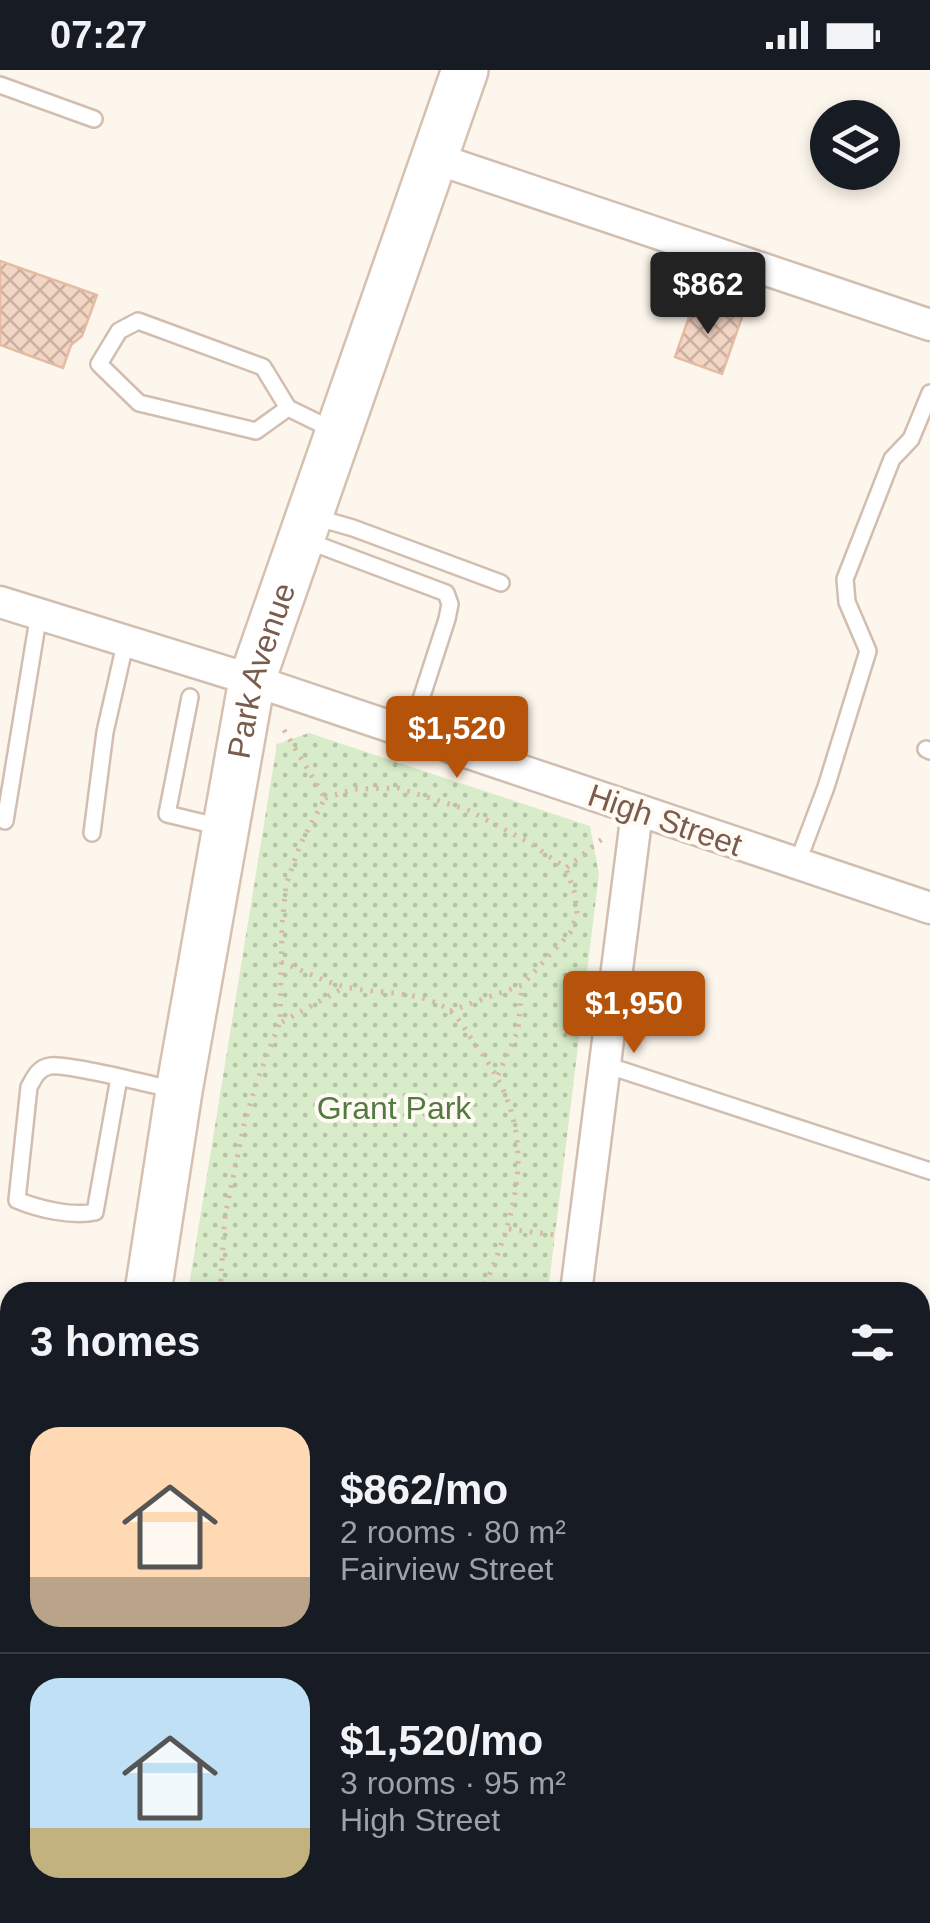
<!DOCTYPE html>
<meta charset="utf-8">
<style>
body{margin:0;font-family:Helvetica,sans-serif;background:#20242c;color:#f1f3f6;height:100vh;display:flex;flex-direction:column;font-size:38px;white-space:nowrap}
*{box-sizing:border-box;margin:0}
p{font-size:32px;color:#9ea1a6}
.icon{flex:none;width:55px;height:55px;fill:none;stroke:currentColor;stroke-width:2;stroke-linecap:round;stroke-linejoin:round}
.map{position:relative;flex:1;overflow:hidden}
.side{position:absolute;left:0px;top:1212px;width:930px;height:642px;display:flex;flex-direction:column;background:#171b24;border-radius:30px 30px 0 0;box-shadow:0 5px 15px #0003}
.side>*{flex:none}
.controls{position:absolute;left:810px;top:30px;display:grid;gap:20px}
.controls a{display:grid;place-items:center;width:90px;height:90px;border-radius:50%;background:#171b24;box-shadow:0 5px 15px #0003;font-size:50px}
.price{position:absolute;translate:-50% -85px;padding:0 22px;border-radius:10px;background:#b45309;color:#fff;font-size:32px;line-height:65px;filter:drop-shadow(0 2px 5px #0008)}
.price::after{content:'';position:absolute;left:50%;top:60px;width:30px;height:22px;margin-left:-15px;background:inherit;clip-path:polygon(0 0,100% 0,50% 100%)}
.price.active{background:#222;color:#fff}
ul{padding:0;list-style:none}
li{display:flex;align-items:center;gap:30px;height:250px;padding:0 30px}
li+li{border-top:2px solid #363941}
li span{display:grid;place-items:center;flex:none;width:280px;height:200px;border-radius:30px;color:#555}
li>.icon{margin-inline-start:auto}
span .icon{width:120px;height:120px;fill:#fffc;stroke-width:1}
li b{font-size:42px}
h2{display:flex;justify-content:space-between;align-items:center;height:120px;padding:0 30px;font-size:42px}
.status{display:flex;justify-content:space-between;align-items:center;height:70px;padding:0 50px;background:#171b24;direction:ltr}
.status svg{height:28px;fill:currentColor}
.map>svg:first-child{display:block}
.medical{fill:#fbdfe3}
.park{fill:url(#park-dots)}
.building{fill:url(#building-cross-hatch);stroke:#e6bba3;stroke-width:2.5}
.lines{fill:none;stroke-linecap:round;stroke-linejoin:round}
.lane-casing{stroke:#d1beb0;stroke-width:20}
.street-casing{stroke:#d1beb0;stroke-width:35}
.secondary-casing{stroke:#d6c0b0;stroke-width:50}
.path{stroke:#d9b8a5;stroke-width:5;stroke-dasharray:2.5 8;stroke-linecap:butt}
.lane{stroke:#fff;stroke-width:15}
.street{stroke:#fff;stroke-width:30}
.secondary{stroke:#fff;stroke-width:45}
.labels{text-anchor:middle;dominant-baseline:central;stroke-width:8;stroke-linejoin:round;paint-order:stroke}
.street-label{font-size:32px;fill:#7a5c4d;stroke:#fffaf3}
.park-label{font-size:32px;fill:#537a41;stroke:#fffaf3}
</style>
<div class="status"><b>07:27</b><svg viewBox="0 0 49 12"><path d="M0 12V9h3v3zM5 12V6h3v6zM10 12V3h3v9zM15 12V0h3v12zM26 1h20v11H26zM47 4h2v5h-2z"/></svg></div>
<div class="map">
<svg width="930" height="1853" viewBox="0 0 930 1853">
<defs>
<pattern id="park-dots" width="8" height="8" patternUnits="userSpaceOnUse" patternTransform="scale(2.5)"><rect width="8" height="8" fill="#d8ecc9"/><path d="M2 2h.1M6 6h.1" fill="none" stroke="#b4c2a5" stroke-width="1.8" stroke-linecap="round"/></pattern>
<pattern id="building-cross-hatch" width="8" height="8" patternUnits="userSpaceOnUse" patternTransform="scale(2.5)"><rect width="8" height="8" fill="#f3d5c3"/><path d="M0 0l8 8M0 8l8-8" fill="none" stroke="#cab0a1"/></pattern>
</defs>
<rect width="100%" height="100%" fill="#fdf6ec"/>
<!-- medical -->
<polygon class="medical" points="78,1845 126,1845 178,1853 77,1853"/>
<!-- park -->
<polygon class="park" points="309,663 590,756 599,804 548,1222 188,1222 277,674"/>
<!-- building -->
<g class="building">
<polygon points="0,191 97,225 82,266 71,275 63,298 0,275"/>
<polygon points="695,230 742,247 722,304 675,287"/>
<polygon points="0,1573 10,1574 7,1644 0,1643"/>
</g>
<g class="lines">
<defs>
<g id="lane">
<polyline points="0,15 94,49"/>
<polyline points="288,338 256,361 139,333 99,294 119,261 138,251 263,297 288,338 335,361"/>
<polyline points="311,446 353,458 501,513"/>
<polyline points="305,470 446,523 450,534 447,549 410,663"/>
<polyline points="190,627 167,744 221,757"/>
<polyline points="926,679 930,681"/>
<polyline points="5,751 39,543"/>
<polyline points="92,763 105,662 126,570"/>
<polyline points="797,794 826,717 868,581 847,532 845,509 892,389 911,369 930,323"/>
<polyline points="603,994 930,1101"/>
<path d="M119,1008l-24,134c-22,5 -57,-3 -78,-12l12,-113c5,-9 9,-19 21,-21 16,-3 103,19 125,24"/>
<polyline points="0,1518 10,1520"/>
<polyline points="110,1845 112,1853"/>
<polyline points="196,1845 238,1853"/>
<polyline points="277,1853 293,1845"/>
</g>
<g id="street">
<polyline points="434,88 930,255"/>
<polyline points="0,532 252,610 930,838"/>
<polyline points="576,1222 637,742"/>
<polyline points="0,1438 10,1440"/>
<polyline points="920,1688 930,1683"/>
<polyline points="505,1853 506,1845"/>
</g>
<g id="secondary">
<path id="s1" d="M148,1222l31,-201 73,-411 213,-610"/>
<polyline points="40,1853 42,1845"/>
</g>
</defs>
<!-- lane casing -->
<use href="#lane" class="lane-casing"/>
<!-- street casing -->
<use href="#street" class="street-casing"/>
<!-- secondary casing -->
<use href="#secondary" class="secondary-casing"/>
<!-- path -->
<g class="path">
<polyline points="325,728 355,719 398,718 468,740 530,773 566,798 606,766"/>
<path d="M281,892c21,8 43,20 65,25 33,8 75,2 104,24 11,8 19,26 28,37 62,83 43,156 4,244"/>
<polyline points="450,941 522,915 570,863 577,844 575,824 566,798"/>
<polyline points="282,952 345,917"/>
<polyline points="498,1005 518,960 522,915"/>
<polyline points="509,1159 556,1165"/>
<polyline points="220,1222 225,1146 244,1055 257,1011 280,952 282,855 286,815 300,775 325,728 281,655"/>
</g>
<!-- lane -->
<use href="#lane" class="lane"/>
<!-- street -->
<use href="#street" class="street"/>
<!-- secondary -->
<use href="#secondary" class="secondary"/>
</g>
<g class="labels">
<!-- street labels -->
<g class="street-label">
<text stroke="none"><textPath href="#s1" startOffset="632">Park Avenue</textPath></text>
<text transform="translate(665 750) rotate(19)">High Street</text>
</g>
<!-- park labels -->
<g class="park-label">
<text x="394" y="1038">Grant Park</text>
</g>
</g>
</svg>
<div class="controls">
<a><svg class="icon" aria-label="layers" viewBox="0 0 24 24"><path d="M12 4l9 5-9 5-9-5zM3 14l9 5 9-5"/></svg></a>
</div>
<b class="price active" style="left:708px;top:267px">$862</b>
<b class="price" style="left:457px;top:711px">$1,520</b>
<b class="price" style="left:634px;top:986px">$1,950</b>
<section class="side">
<h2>3 homes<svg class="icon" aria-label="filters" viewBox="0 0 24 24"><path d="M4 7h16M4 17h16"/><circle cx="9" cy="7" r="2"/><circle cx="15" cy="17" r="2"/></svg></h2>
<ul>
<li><span style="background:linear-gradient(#ffd9b3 75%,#b9a48a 0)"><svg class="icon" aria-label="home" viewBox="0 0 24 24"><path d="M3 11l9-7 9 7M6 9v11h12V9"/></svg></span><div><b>$862/mo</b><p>2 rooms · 80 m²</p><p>Fairview Street</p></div></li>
<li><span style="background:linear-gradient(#bfe0f5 75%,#c2b280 0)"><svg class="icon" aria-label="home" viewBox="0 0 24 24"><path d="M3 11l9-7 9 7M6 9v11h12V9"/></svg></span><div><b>$1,520/mo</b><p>3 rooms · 95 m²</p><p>High Street</p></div></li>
</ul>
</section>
</div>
